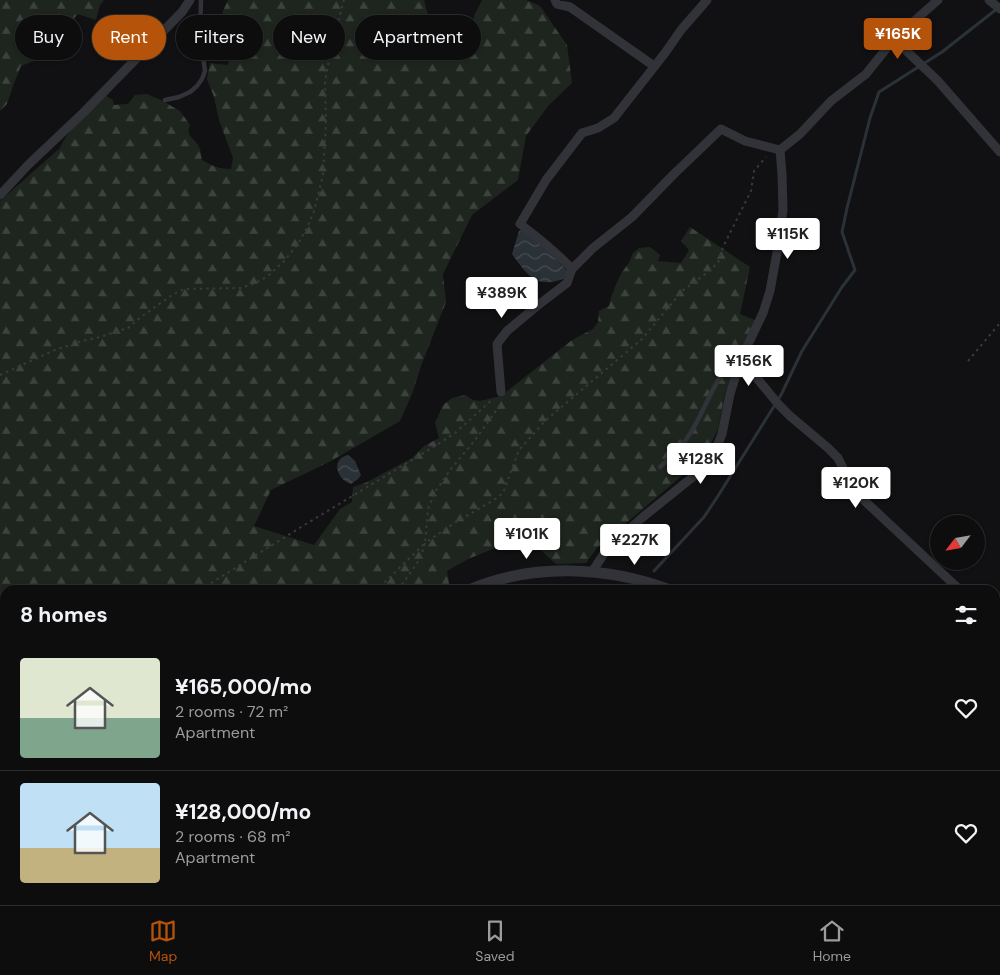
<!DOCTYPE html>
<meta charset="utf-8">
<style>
body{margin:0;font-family:"DM Sans",sans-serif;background:#1b1b1c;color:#f1f3f6;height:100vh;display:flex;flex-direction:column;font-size:19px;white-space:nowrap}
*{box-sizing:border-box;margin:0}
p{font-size:16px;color:#9a9c9e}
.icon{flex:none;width:28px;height:28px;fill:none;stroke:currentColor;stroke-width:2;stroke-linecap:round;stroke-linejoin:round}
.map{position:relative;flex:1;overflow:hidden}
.panel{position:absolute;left:0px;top:585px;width:1000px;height:320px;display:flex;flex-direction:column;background:#0d0d0e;border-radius:15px 15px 0 0;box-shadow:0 1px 4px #0004,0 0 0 1px #2d2d2e}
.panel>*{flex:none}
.guide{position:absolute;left:15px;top:15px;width:500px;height:45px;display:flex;gap:10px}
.needle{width:32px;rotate:239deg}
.controls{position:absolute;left:930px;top:515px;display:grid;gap:10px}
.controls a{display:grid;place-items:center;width:55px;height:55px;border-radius:50%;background:#0d0d0e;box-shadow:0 1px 4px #0004,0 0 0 1px #2d2d2e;font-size:25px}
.price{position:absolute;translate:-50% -42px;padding:0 11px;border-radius:5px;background:#fff;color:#222;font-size:16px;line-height:32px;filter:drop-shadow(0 1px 2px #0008)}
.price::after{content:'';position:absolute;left:50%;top:30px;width:15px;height:11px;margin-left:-8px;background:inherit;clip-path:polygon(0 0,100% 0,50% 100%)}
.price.selected{background:#b45309;color:#fff}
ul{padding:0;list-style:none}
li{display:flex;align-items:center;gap:15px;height:125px;padding:0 20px}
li+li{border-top:1px solid #2d2d2e}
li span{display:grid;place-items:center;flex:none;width:140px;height:100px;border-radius:5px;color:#555}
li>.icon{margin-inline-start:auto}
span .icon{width:60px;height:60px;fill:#fffc;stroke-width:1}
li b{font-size:21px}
h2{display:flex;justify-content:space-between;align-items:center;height:60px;padding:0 20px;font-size:21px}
.chip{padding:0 18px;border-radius:22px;background:#0d0d0e;box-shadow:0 1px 4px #0004,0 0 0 1px #2d2d2e;font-size:18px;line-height:45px}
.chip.selected{background:#b45309;color:#fff}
.menu{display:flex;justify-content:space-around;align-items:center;height:70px;border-top:1px solid #2d2d2e;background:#0d0d0e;font-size:14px;color:#9a9c9e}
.menu a{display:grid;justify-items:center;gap:2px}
.menu .selected{color:#b45309}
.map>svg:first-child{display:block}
.forest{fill:url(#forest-firs)}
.water{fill:url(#water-waves)}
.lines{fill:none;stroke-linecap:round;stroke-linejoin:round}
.stream{stroke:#2a3238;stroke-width:3}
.path{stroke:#383a3f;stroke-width:2;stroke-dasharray:2.5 4;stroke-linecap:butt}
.service{stroke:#323338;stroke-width:4.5}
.minor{stroke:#323338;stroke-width:9}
.tertiary{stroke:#323338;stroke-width:11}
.primary{stroke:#4e5157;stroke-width:14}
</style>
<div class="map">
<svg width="1000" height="905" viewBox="0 0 1000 905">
<defs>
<pattern id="forest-firs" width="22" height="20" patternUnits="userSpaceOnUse" patternTransform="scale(1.25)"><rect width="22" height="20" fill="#1e251e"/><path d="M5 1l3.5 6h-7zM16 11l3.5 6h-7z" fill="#3c423c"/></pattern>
<pattern id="water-waves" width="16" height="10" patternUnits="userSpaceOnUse" patternTransform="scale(1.25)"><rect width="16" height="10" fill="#2a3238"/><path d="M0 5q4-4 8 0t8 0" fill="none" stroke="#464d52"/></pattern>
</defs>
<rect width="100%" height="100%" fill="#111113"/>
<!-- forest -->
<g class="forest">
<polygon points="0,0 104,0 100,5 96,20 78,14 36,60 21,66 13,86 7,104 0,111"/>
<path d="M228,0h196l5,20 11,14 15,3h12l6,-8 1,-13 8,-16h44l14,6 27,39 5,38 -24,23 -22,30 -8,44 -46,35 -29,59 3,28 -25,64 -9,28 -12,27 -69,40 -60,29 -17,36 60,19 26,-36 12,-7 1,-15 12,-4 47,-25 12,-12 15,-8 -4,-15 8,-18 9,-7 13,-3 8,5 7,1 21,-5 71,-56 21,-11 5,-7 1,-11 10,-5c2,-10 9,-29 16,-38 5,-7 5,-5 7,-14l7,-6 11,-1 10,8 -2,6 23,2 8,-13 -8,-9 9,-14 60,40 -10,47 15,6 -10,20 -20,53 -7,36 -10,21 -17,18 -94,80 -11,15 -30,1 -31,-28 -57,23 -21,12 3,19h-445v310h188l-13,5h-180v-704l60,-53c9,-20 29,-39 46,-52l7,4 1,5 14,-1 7,-9 12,-1 16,7 17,10 10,14c-5,12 5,13 9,22 2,3 2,9 3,13 10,6 17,9 29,9l2,-11 -14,-38 -5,-23 -7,-18 3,-16 18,2 9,-41 -15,-11z"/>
</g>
<!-- water -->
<g class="water">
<path d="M524,230l30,27 14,15 -3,6c-28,12 -38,-3 -53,-24l7,-23z"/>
<path d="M348,455l7,6 6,14 -3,4 -7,5c-14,-4 -21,-25 -3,-29z"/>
<polygon points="229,900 635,900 636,905 226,905"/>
</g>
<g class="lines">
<!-- stream -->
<g class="stream">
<polyline points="654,571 704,517 718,496 781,395 802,351 842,287 855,270 842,232 847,208 870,118 879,92 942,52 998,8"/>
<polyline points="625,590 628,586"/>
</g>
<!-- path -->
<g class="path">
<polyline points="968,361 1000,323"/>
<polyline points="0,375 55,350 82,341 100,337 128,328 141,317 172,295 184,289 241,288 255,283 268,276 284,261 298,244 308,226 314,211 323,175 326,122 325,83 331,47 344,0"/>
<polyline points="200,590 306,524 435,446 455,433 493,399"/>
<polyline points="374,590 385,582 425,543 428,509 435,492 451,469 475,440 500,405 501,402"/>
<polyline points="398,590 420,559 425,543 456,522 494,500 503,493 519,450 545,421 642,339 682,291 703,276 718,263 723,247 751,191 754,171 766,157"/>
<polyline points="0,639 5,639"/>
<polyline points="0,713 5,713"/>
</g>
<!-- service -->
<g class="service">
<polyline points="165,100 179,97 190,92 197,86 202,79 205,71 200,34 201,0"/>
<path d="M660,467c12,-11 23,-21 31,-35 17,-27 24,-59 51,-79"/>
</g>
<!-- minor -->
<g class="minor">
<polyline points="555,0 557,4 570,7 654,66"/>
<path d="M707,0l-26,30 -16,23 -51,65 -16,10 -16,5 -36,47 -26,44c19,14 36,28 52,45l21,-21 39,-31 42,-43 47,-45 24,12 35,9"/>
<polyline points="989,0 1000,9"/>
<polyline points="894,39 938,81 1000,152"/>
<polyline points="780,150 800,134 831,101 866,74 894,39 938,0"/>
<polyline points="0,195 29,164 83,113 182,12 190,0"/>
<polyline points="741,359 779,405 790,416 828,448 838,458 854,491 960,590"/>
<polyline points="501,392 497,344 507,331 537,306 567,283 572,269"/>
<polyline points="592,572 607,549 643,517 699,472 714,454 722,434 730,394 741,359 763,313 770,291 778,247 783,210 782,174 780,150"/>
<polyline points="995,623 1000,628"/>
<polyline points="826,900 831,905"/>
</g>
<!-- tertiary -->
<g class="tertiary">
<path d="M469,590c63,-27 138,-24 201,0"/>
<polyline points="0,877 5,878"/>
</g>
<!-- primary -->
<g class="primary">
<polyline points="995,664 1000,659"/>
<polyline points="795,905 799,900"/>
</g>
</g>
</svg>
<div class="controls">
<a><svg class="needle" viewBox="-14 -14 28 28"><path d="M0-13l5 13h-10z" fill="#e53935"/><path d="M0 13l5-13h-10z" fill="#9a9c9e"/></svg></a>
</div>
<b class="price selected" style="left:898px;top:60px">¥165K</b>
<b class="price" style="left:788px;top:260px">¥115K</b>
<b class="price" style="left:502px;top:319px">¥389K</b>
<b class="price" style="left:749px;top:387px">¥156K</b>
<b class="price" style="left:701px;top:485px">¥128K</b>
<b class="price" style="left:856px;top:509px">¥120K</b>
<b class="price" style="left:527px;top:560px">¥101K</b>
<b class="price" style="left:635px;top:566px">¥227K</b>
<div class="guide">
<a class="chip">Buy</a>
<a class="chip selected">Rent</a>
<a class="chip">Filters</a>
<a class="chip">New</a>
<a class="chip">Apartment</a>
</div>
<section class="panel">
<h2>8 homes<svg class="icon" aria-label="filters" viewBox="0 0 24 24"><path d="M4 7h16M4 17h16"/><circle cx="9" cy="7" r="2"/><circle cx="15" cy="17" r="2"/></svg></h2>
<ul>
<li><span style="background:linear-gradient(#dfe7d0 60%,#7fa58c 0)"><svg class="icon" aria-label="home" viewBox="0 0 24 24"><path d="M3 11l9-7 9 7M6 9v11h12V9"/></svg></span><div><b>¥165,000/mo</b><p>2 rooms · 72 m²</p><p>Apartment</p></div><svg class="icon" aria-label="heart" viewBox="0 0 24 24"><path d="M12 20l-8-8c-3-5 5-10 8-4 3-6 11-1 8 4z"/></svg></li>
<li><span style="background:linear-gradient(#bfe0f5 65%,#c2b280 0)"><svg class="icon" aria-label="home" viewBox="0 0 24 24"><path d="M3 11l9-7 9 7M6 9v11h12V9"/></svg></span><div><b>¥128,000/mo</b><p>2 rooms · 68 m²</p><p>Apartment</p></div><svg class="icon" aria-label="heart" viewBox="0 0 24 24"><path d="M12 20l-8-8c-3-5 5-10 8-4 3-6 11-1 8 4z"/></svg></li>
</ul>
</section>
</div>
<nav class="menu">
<a class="selected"><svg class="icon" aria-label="map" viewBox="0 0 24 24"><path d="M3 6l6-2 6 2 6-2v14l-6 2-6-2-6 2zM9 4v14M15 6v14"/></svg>Map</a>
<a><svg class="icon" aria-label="saved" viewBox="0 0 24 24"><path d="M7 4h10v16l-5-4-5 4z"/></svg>Saved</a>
<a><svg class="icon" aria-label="home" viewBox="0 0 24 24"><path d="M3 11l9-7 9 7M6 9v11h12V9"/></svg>Home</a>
</nav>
